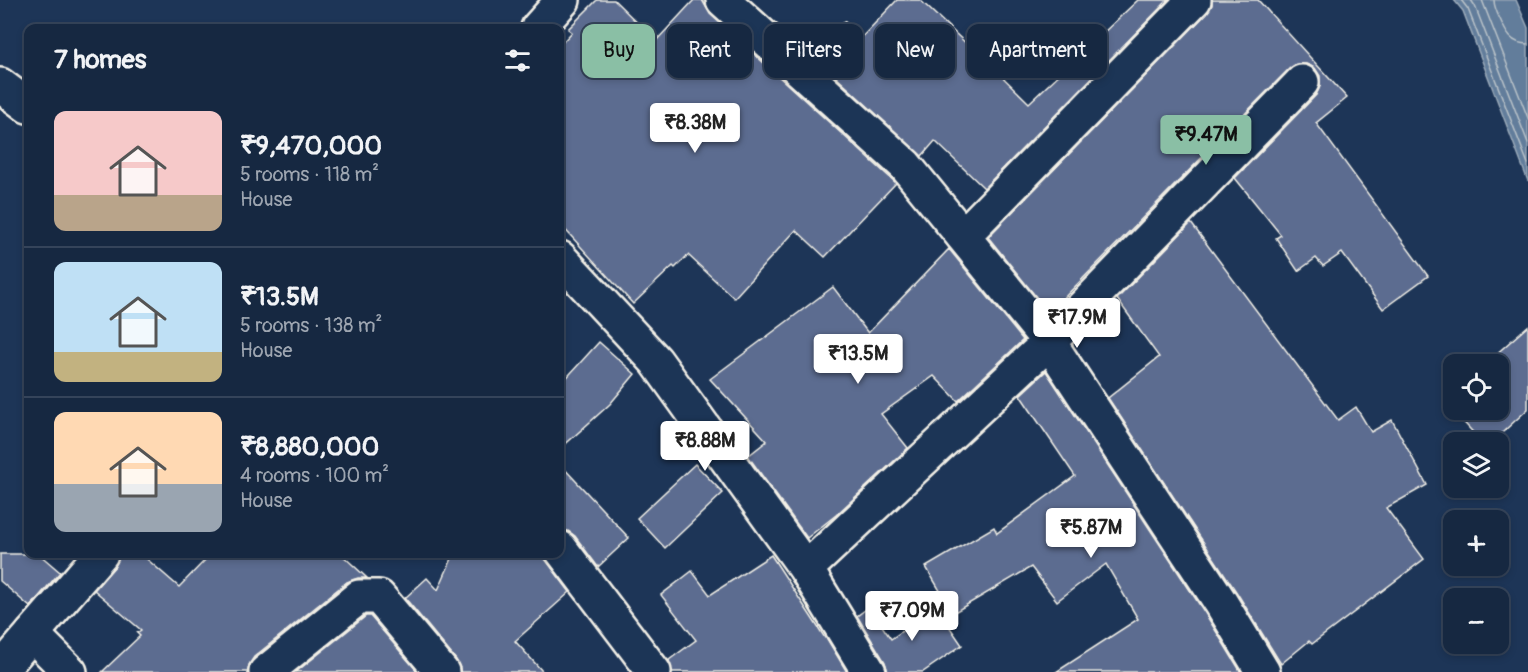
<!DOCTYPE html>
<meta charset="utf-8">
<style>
body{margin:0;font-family:Pangolin,sans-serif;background:#1f3048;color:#f1f3f6;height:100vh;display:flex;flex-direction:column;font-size:22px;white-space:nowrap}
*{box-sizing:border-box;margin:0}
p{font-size:20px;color:#9ea6b1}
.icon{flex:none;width:33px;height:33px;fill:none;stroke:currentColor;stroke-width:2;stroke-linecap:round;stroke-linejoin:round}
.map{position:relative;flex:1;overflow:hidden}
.panel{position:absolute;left:24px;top:24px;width:540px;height:534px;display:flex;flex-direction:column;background:#162841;border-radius:12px;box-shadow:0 3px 9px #0003,0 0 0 2px #35445a}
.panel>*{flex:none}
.banner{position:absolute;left:582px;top:24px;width:570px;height:54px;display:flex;gap:12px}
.buttons{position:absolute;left:1443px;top:354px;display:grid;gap:12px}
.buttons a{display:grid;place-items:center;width:66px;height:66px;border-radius:12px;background:#162841;box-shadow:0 3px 9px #0003,0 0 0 2px #35445a;font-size:30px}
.price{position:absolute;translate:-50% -51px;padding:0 14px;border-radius:6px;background:#fff;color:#222;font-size:20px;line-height:39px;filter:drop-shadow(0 2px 3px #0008)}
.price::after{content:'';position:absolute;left:50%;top:36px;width:18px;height:14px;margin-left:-9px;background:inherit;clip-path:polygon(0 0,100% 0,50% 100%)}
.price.on{background:#8abfa5;color:#111}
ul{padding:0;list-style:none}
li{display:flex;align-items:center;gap:18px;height:150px;padding:0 30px}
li+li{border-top:2px solid #35445a}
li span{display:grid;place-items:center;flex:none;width:168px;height:120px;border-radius:12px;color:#555}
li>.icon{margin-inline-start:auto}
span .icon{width:72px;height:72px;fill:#fffc;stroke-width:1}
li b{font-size:26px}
h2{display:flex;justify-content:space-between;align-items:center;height:72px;padding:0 30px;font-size:26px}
.pill{padding:0 21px;border-radius:12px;background:#162841;box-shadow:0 3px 9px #0003,0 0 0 2px #35445a;font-size:21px;line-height:54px}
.pill.on{background:#8abfa5;color:#111}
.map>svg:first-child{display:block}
.water{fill:#627d9b;stroke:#9cabba;stroke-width:1.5}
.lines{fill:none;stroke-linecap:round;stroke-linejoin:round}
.shore{stroke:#bac3c9;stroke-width:1.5}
.building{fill:#5b6c90;stroke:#f4f1e8;stroke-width:1.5}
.street-casing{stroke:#f4f1e8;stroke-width:38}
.street{stroke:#1d3557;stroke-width:33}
</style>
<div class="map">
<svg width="1528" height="672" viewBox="0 0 1528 672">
<rect width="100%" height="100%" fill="#1d3557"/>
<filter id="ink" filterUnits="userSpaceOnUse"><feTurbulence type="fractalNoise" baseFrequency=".0167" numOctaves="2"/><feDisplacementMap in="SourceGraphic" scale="12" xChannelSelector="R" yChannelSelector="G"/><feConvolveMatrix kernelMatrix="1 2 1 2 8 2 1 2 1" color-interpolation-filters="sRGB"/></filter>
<g filter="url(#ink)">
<!-- water -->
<polygon class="water" points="1454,0 1516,0 1528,28 1528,181 1463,11"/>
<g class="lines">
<!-- shore -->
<g class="shore">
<polyline points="1461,0 1468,9 1528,164"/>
<polyline points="1471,0 1475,6 1528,143"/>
<polyline points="1482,0 1528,118"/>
<path d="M1494,0c0,7 3,13 6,19 6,14 11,25 28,25"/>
</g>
</g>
<!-- building -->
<g class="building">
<polygon points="597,0 614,0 656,41 694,0 702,0 710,14 896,183 825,257 796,230 734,298 688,255 675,268 673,266 633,304 560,224 560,45 572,32 568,29"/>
<polygon points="897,0 920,0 972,49 973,48 1029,103 1138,0 1168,0 984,188 935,141 922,156 812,55 844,21 862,37"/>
<polygon points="1212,0 1258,0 1347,98 1316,123 1428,276 1383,309 1342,253 1323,266 1316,258 1298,271 1276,238 1281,235 1235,178 1316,95 1320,86 1320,76 1315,68 1306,64 1296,64 1289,69 1049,313 988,237 1207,13 1212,5"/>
<polygon points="1191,223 1338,420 1356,407 1371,432 1392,420 1427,485 1386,508 1424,559 1312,644 1309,641 1281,664 1237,593 1108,398 1159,357 1117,299"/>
<polygon points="949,249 1023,340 958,401 934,376 881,414 908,448 836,515 807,538 748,456 767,441 710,379 833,287 868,333"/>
<polygon points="1528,326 1528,409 1492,442 1482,442 1444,401 1454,393 1454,410 1498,410 1498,364 1485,364"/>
<polygon points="599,342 635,374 610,404 560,449 560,385"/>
<polygon points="1046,371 1205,613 1241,672 1056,672 1138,619 1106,564 1057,601 1031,567 953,613 926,567 994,527 997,533 1075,476 1020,395"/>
<polygon points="560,464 629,538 598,567 575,536 568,531 560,530"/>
<polygon points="695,464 723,493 665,548 637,518"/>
<polygon points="0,554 39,554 60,572 30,607 0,581"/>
<polygon points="119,554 141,554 179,587 211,554 341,554 367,578 358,578 347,582 254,657 249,665 248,672 102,672 140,636 137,633 141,630 94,590 115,566 119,558"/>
<polygon points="454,554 543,554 545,559 570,592 515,641 543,672 460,672 460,668 456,660 405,598 427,578 438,590"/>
<polygon points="771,555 825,638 826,637 847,672 672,672 669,660 696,640 661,595 692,571 710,595"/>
<polygon points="869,607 891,639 936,607 962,645 923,672 888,672 885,662 857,616"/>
<polygon points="366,616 370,616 418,672 296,672"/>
</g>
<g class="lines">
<defs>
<g id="street">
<polyline points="723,0 905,165 1049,342 1221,603 1263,672"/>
<polyline points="538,28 563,0"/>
<polyline points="0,85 28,106"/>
<polyline points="963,236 1194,0"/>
<polyline points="560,258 656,361 806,569 869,672"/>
<polyline points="560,548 654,672"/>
<polyline points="806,569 1049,342 1302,82"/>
<polyline points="32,634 70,672"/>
<polyline points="0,671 101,554"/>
<polyline points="266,672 359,597 379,597 442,672"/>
</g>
</defs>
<!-- street casing -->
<use href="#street" class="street-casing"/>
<!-- street -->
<use href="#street" class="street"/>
</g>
</g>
</svg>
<div class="buttons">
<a><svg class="icon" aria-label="locate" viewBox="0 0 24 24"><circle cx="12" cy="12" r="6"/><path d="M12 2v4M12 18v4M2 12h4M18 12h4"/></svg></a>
<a><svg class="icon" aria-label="layers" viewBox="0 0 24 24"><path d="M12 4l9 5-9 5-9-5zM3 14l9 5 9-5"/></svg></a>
<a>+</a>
<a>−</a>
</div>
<b class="price" style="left:695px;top:154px">₹8.38M</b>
<b class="price on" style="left:1206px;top:166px">₹9.47M</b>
<b class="price" style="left:1077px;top:349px">₹17.9M</b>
<b class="price" style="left:858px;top:385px">₹13.5M</b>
<b class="price" style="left:705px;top:472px">₹8.88M</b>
<b class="price" style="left:1091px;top:559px">₹5.87M</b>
<b class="price" style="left:912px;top:642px">₹7.09M</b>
<div class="banner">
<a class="pill on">Buy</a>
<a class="pill">Rent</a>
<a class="pill">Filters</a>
<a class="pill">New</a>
<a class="pill">Apartment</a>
</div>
<section class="panel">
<h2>7 homes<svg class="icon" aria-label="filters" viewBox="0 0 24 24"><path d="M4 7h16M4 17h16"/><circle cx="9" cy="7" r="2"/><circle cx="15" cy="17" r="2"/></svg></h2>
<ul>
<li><span style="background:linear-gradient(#f6c9c9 70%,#b9a48a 0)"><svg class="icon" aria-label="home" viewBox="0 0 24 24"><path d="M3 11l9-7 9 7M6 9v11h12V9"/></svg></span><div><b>₹9,470,000</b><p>5 rooms · 118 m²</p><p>House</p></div></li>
<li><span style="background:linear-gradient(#bfe0f5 75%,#c2b280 0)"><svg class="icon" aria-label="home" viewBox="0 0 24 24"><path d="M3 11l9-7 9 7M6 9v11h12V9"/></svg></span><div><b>₹13.5M</b><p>5 rooms · 138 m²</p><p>House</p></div></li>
<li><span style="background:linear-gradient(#ffd9b3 60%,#9aa5b1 0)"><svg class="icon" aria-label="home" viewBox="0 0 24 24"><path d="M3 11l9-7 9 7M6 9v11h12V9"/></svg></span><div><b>₹8,880,000</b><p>4 rooms · 100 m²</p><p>House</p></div></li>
</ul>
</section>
</div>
